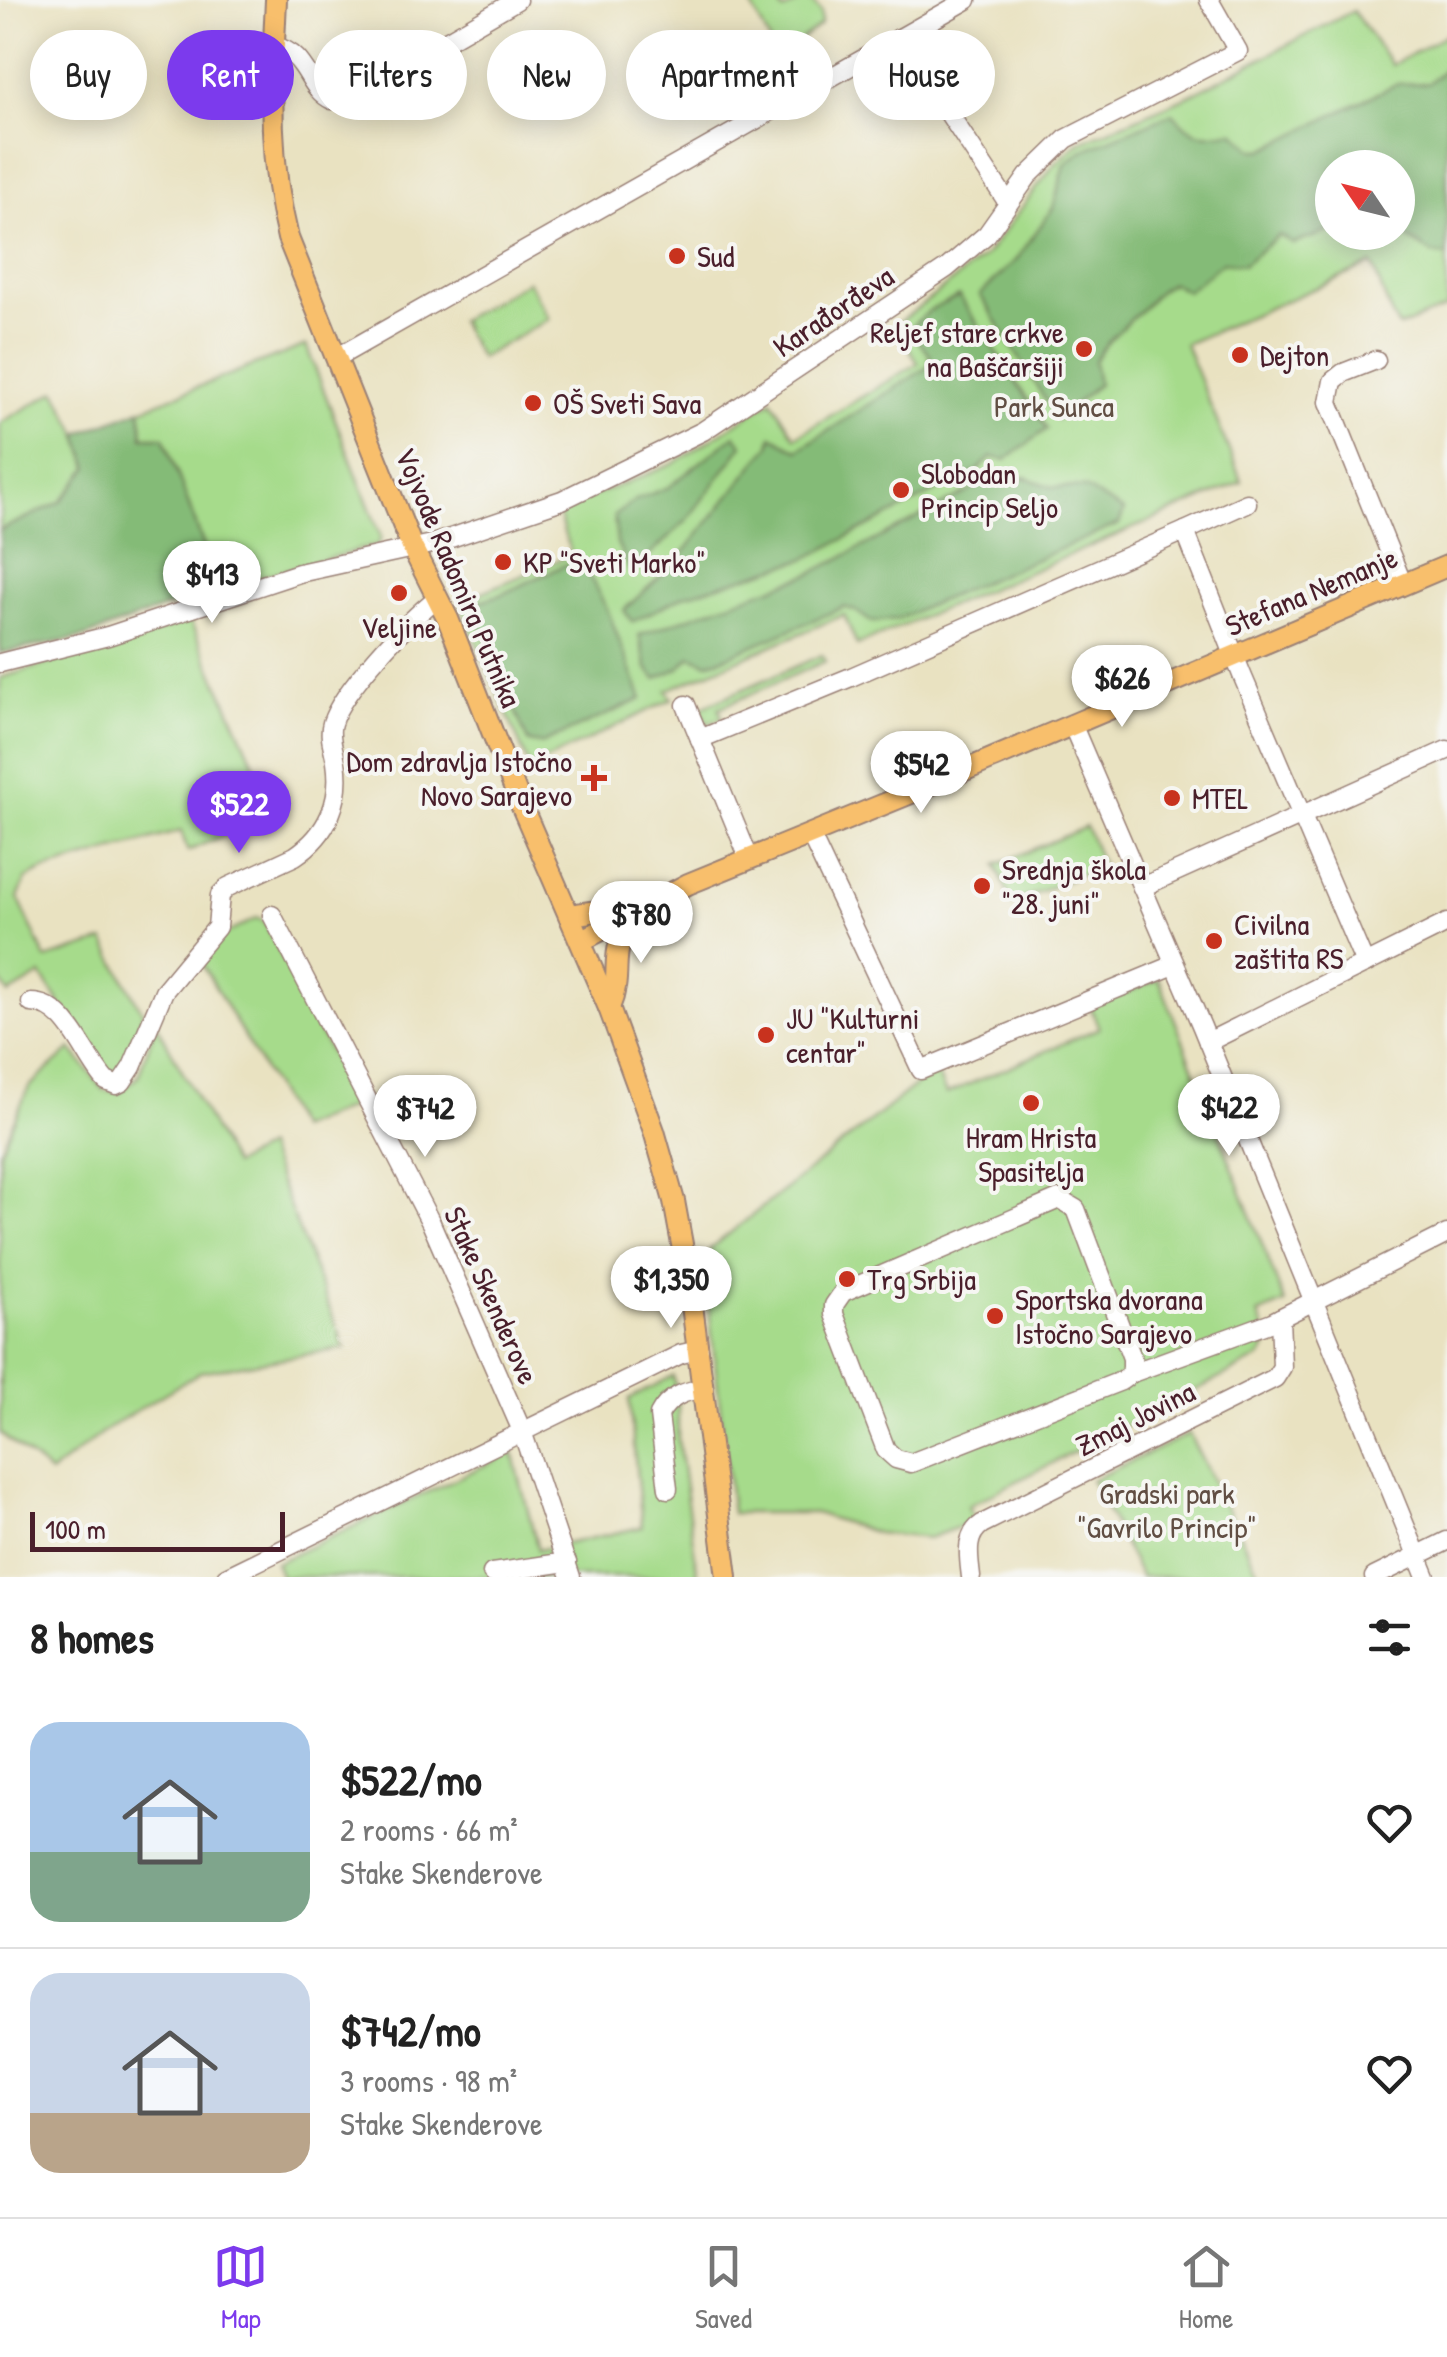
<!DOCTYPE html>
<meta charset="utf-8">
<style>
body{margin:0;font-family:"Patrick Hand",sans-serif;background:#f2f2f2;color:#222;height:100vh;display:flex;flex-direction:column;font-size:38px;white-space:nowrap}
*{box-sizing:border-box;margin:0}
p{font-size:32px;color:#767676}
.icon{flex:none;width:55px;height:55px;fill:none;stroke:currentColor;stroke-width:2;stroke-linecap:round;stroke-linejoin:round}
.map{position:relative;height:1577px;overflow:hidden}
.panel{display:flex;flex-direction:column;background:#fff;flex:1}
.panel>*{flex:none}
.top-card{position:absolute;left:30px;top:30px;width:1388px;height:90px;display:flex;gap:20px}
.needle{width:65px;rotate:305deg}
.controls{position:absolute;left:1315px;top:150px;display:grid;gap:20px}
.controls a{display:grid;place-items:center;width:100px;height:100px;border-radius:50%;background:#fff;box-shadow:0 5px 25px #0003;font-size:50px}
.scale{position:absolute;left:30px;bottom:25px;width:255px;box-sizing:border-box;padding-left:10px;border:5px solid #4a1f2b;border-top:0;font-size:28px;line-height:35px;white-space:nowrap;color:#4a1f2b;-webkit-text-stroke:8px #f6f6f2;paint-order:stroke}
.price{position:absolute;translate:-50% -85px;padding:0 22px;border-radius:35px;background:#fff;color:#222;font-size:32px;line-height:65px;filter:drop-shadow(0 2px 5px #0008)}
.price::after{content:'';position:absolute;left:50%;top:60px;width:30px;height:22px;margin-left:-15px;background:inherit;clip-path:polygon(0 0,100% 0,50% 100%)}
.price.current{background:#7c3aed;color:#fff}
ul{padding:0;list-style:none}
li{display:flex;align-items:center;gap:30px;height:250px;padding:0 30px}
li+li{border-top:2px solid #e0e0e0}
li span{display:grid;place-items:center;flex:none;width:280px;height:200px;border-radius:30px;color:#555}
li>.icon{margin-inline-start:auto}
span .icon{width:120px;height:120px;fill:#fffc;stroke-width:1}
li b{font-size:42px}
h2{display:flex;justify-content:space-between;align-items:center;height:120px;padding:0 30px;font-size:42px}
.chip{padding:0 35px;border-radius:45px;background:#fff;box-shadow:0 5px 25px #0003;font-size:35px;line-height:90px}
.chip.current{background:#7c3aed;color:#fff}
.menu{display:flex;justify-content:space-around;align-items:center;height:140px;border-top:2px solid #e0e0e0;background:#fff;font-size:28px;color:#767676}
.menu a{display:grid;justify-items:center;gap:5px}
.menu .current{color:#7c3aed}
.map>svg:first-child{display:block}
.green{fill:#a6db8b;stroke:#787d5b;stroke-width:2.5;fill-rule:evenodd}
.forest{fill:#84bb77;stroke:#676d51;stroke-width:2.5}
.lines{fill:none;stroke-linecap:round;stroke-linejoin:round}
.minor-casing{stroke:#9a8076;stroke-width:21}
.major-casing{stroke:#9a8076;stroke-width:24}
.minor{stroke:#fff;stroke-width:18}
.major{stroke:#f8bf6c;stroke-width:20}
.poi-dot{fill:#c8321e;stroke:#f6f6f2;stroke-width:4}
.labels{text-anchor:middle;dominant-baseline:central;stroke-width:8;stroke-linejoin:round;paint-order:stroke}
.poi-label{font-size:30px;fill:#4a1f2b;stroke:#f6f6f2;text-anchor:start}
.street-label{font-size:30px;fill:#4a1f2b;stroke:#f6f6f2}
.park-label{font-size:30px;fill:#614e43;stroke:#f6f6f2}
</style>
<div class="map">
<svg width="1447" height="1577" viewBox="0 0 1447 1577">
<rect width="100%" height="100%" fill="#f6f6f2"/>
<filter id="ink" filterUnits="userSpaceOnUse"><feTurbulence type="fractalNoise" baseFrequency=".01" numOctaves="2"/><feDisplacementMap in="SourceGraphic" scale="20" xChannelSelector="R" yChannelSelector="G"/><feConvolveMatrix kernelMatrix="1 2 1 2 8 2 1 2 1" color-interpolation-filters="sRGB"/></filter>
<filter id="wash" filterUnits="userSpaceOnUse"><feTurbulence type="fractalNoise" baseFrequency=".0048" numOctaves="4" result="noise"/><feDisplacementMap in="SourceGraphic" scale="40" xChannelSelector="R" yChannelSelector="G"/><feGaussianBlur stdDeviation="2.25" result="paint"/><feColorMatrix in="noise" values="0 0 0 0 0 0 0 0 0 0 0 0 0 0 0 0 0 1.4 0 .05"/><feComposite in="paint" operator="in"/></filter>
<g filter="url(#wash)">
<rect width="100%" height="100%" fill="#e9e2c1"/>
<!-- green -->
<g class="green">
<polygon points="757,0 776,0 783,11 804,0 810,0 821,11 821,24 778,58 751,4"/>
<path d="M1353,11l39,54 55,-31v274l-48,19 -7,-11 -20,-52 -187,80 57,138 -385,163 -13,-30 -177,75 5,9 -142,69 -71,-166 112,-47 -14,-45 116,-46 99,-64 23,37 123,-74 -22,-38 90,-70 67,-89 25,-23 106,-45zM1332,168h66v64h-66z"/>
<polygon points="528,281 549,319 480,358 459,321"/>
<polygon points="306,345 381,537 378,545 219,588 164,437 143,437 141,409"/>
<polygon points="56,391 78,434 90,467 61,502 0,530 0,423"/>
<polygon points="190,621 276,812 188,851 181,831 44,870 26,879 18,898 46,959 104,941 143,1013 126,1065 113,1077 108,1075 41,975 9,994 0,980 0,678"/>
<polygon points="822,655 826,661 719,708 722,718 707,724 700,708"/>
<polygon points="1086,827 1102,865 1012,904 996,865"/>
<polygon points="257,918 265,922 356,1105 298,1129 200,961 222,936"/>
<polygon points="1159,979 1285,1303 1258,1314 1269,1341 1261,1357 968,1506 975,1521 929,1538 876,1533 815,1513 732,1513 707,1292 710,1249 917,1084 937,1073 946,1094 1099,1028 1090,1007"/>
<polygon points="156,1023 233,1165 266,1147 345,1348 200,1372 113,1425 50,1473 0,1433 0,1151 29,1087 71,1049 104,1090 120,1092 138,1077"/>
<polygon points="673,1376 678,1394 678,1439 698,1577 281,1577 275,1563 513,1452 538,1550 642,1527 629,1399"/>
<polygon points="1189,1434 1261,1577 1141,1577 1091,1480"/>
</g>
<!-- forest -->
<g class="forest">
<path d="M1447,66v190l-14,-2 -35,-22v-64h-66v62l-39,14 -14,-9 -36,30 -20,-3 -36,29 -15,-8c-15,7 -20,16 -32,28 -18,18 -32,27 -46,50l4,23 -41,35 -77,-124 37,-36 36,-51 12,-44 16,-13 92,-38c22,26 29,23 61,18l20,19h9l133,-66 33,-1z"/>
<polygon points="959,296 1047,429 1006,460 992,457 978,470 805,559 686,595 632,622 624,610 677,561 770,445 772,436 798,450 929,366 930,355 914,336 913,325 930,310"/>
<polygon points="141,409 143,437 164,437 219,588 85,637 0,653 0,530 61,502 89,467 78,434"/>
<polygon points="735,435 743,445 687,520 631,573 617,543 614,516 635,500 669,487"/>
<polygon points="1025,477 1052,487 1085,488 1124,511 1119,524 897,619 871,622 856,611 844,607 721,659 707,663 691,656 679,668 656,679 647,668 639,635 810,574 979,486"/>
<polygon points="580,558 608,611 642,699 541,744 528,742 475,614 474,603 502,594"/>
</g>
</g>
<g filter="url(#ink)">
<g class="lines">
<defs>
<g id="minor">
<polyline points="899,38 1008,203"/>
<path d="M274,46c36,9 31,41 58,54l78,-38 107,-62"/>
<polyline points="336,358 967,0"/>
<polyline points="1376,360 1343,373 1333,381 1329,402 1403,585"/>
<polyline points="1185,531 1247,503"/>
<polyline points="0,663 108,636 299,573 436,543 562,500 703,431 947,268 987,234 1028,176 1066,139 1238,51 1209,0"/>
<polyline points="686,705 749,858"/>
<polyline points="1072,724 1202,1027 1426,1577"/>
<polyline points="700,739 851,677 1185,531 1242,675 1365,964"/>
<polyline points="810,834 921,1070 1174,965"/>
<polyline points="1142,887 1447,750"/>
<polyline points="272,915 431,1223 522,1431 571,1577"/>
<path d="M31,1003c37,0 53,54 75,78l10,4 6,-3 10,-15 32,-76 53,-64 3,-32 8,-8 67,-31c33,-22 47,-56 41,-94 -2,-13 -8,-26 -4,-39 10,-33 77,-103 105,-125"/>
<polyline points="1208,1042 1447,923"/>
<polygon points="1059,1199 1076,1209 1132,1358 1132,1373 1121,1381 911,1463 896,1459 886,1450 834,1314 834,1305 843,1292"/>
<polyline points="1132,1373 1272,1322 1447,1234"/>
<path d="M668,1489l-9,-74c9,-18 26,-24 45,-27"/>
<polyline points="492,1573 567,1562"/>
<polyline points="226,1577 681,1354 699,1350"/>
<path d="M971,1577c-2,-19 -7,-41 11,-53l293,-146 7,-11 -2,-49"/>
<polyline points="1374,1577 1447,1541"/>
</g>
<g id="major">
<path d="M276,0c-4,86 -9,154 12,238l124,309 36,72 71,181 90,208 45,123 20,70 15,81 38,295"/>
<polyline points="570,915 639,905"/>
<polyline points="581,941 688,884 904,796 1447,566"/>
<path d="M609,1008c17,-41 -6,-54 29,-94"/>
</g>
</defs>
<!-- minor casing -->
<use href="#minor" class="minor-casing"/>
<!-- major casing -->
<use href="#major" class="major-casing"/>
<!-- minor -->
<use href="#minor" class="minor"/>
<!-- major -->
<use href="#major" class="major"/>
</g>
</g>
<!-- markers -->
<g class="poi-dot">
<circle cx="677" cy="256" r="10"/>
<circle cx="1084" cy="349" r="10"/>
<circle cx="1240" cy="355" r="10"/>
<circle cx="533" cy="403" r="10"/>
<circle cx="901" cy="490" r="10"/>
<circle cx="503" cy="562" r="10"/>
<circle cx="399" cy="593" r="10"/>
<path d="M589 763h10v10h10v10h-10v10h-10v-10h-10v-10h10z"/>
<circle cx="1172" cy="798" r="10"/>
<circle cx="982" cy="886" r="10"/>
<circle cx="1214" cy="941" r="10"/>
<circle cx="766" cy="1035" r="10"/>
<circle cx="1031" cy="1103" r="10"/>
<circle cx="847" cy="1279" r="10"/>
<circle cx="995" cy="1316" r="10"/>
</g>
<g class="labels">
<!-- poi labels -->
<g class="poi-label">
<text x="697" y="256">Sud</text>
<text x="1064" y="332" text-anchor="end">Reljef stare crkve<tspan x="1064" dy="34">na Baščaršiji</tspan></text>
<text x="1260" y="355">Dejton</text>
<text x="553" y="403">OŠ Sveti Sava</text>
<text x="921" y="473">Slobodan<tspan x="921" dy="34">Princip Seljo</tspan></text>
<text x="523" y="562">KP "Sveti Marko"</text>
<text x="399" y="627" text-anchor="middle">Veljine</text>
<text x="572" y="761" text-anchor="end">Dom zdravlja Istočno<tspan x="572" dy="34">Novo Sarajevo</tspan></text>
<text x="1192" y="798">MTEL</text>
<text x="1002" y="869">Srednja škola<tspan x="1002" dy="34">"28. juni"</tspan></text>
<text x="1234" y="924">Civilna<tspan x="1234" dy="34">zaštita RS</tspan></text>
<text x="786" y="1018">JU "Kulturni<tspan x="786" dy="34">centar"</tspan></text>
<text x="1031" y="1137" text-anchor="middle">Hram Hrista<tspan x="1031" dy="34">Spasitelja</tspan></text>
<text x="867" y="1279">Trg Srbija</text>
<text x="1015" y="1299">Sportska dvorana<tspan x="1015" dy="34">Istočno Sarajevo</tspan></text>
</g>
<!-- street labels -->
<g class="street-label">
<text transform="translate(833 311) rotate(-34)">Karađorđeva</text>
<text transform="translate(459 577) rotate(67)">Vojvode Radomira Putnika</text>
<text transform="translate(1311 591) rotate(-23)">Stefana Nemanje</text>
<text transform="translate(492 1295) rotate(66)">Stake Skenderove</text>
<text transform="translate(1135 1418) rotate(-27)">Zmaj Jovina</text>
</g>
<!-- park labels -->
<g class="park-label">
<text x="1054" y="406">Park Sunca</text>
<text x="1167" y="1493">Gradski park<tspan x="1167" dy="34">"Gavrilo Princip"</tspan></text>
</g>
</g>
</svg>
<div class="controls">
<a><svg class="needle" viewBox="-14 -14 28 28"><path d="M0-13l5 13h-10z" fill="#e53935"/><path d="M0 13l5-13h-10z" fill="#767676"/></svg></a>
</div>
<div class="scale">100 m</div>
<b class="price" style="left:212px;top:626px">$413</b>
<b class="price" style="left:1122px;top:730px">$626</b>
<b class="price" style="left:921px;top:816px">$542</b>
<b class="price current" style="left:239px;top:856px">$522</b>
<b class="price" style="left:641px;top:966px">$780</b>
<b class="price" style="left:1229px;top:1159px">$422</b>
<b class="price" style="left:425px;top:1160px">$742</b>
<b class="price" style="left:671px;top:1331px">$1,350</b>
<div class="top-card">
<a class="chip">Buy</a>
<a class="chip current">Rent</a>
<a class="chip">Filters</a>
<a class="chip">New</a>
<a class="chip">Apartment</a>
<a class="chip">House</a>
</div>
</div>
<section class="panel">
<h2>8 homes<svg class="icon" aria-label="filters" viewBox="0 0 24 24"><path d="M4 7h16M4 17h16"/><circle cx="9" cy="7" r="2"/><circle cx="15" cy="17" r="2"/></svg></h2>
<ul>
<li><span style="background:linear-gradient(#a9c7e8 65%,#7fa58c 0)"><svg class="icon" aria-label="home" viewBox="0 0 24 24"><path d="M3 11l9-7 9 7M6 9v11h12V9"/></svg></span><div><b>$522/mo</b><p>2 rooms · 66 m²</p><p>Stake Skenderove</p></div><svg class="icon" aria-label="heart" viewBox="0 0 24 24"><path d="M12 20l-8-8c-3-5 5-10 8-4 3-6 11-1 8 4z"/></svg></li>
<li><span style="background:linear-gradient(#c9d6e8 70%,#b9a48a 0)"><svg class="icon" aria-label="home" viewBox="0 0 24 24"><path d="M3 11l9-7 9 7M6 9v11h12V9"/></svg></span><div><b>$742/mo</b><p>3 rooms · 98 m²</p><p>Stake Skenderove</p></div><svg class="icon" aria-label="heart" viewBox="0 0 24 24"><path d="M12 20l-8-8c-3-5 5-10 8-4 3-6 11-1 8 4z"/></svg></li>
</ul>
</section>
<nav class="menu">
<a class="current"><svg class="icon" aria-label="map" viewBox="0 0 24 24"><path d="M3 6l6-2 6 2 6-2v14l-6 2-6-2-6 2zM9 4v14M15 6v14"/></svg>Map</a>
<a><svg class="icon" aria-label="saved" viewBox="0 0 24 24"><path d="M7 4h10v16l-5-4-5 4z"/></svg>Saved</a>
<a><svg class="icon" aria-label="home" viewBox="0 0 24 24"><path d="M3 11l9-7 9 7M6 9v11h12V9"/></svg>Home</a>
</nav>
